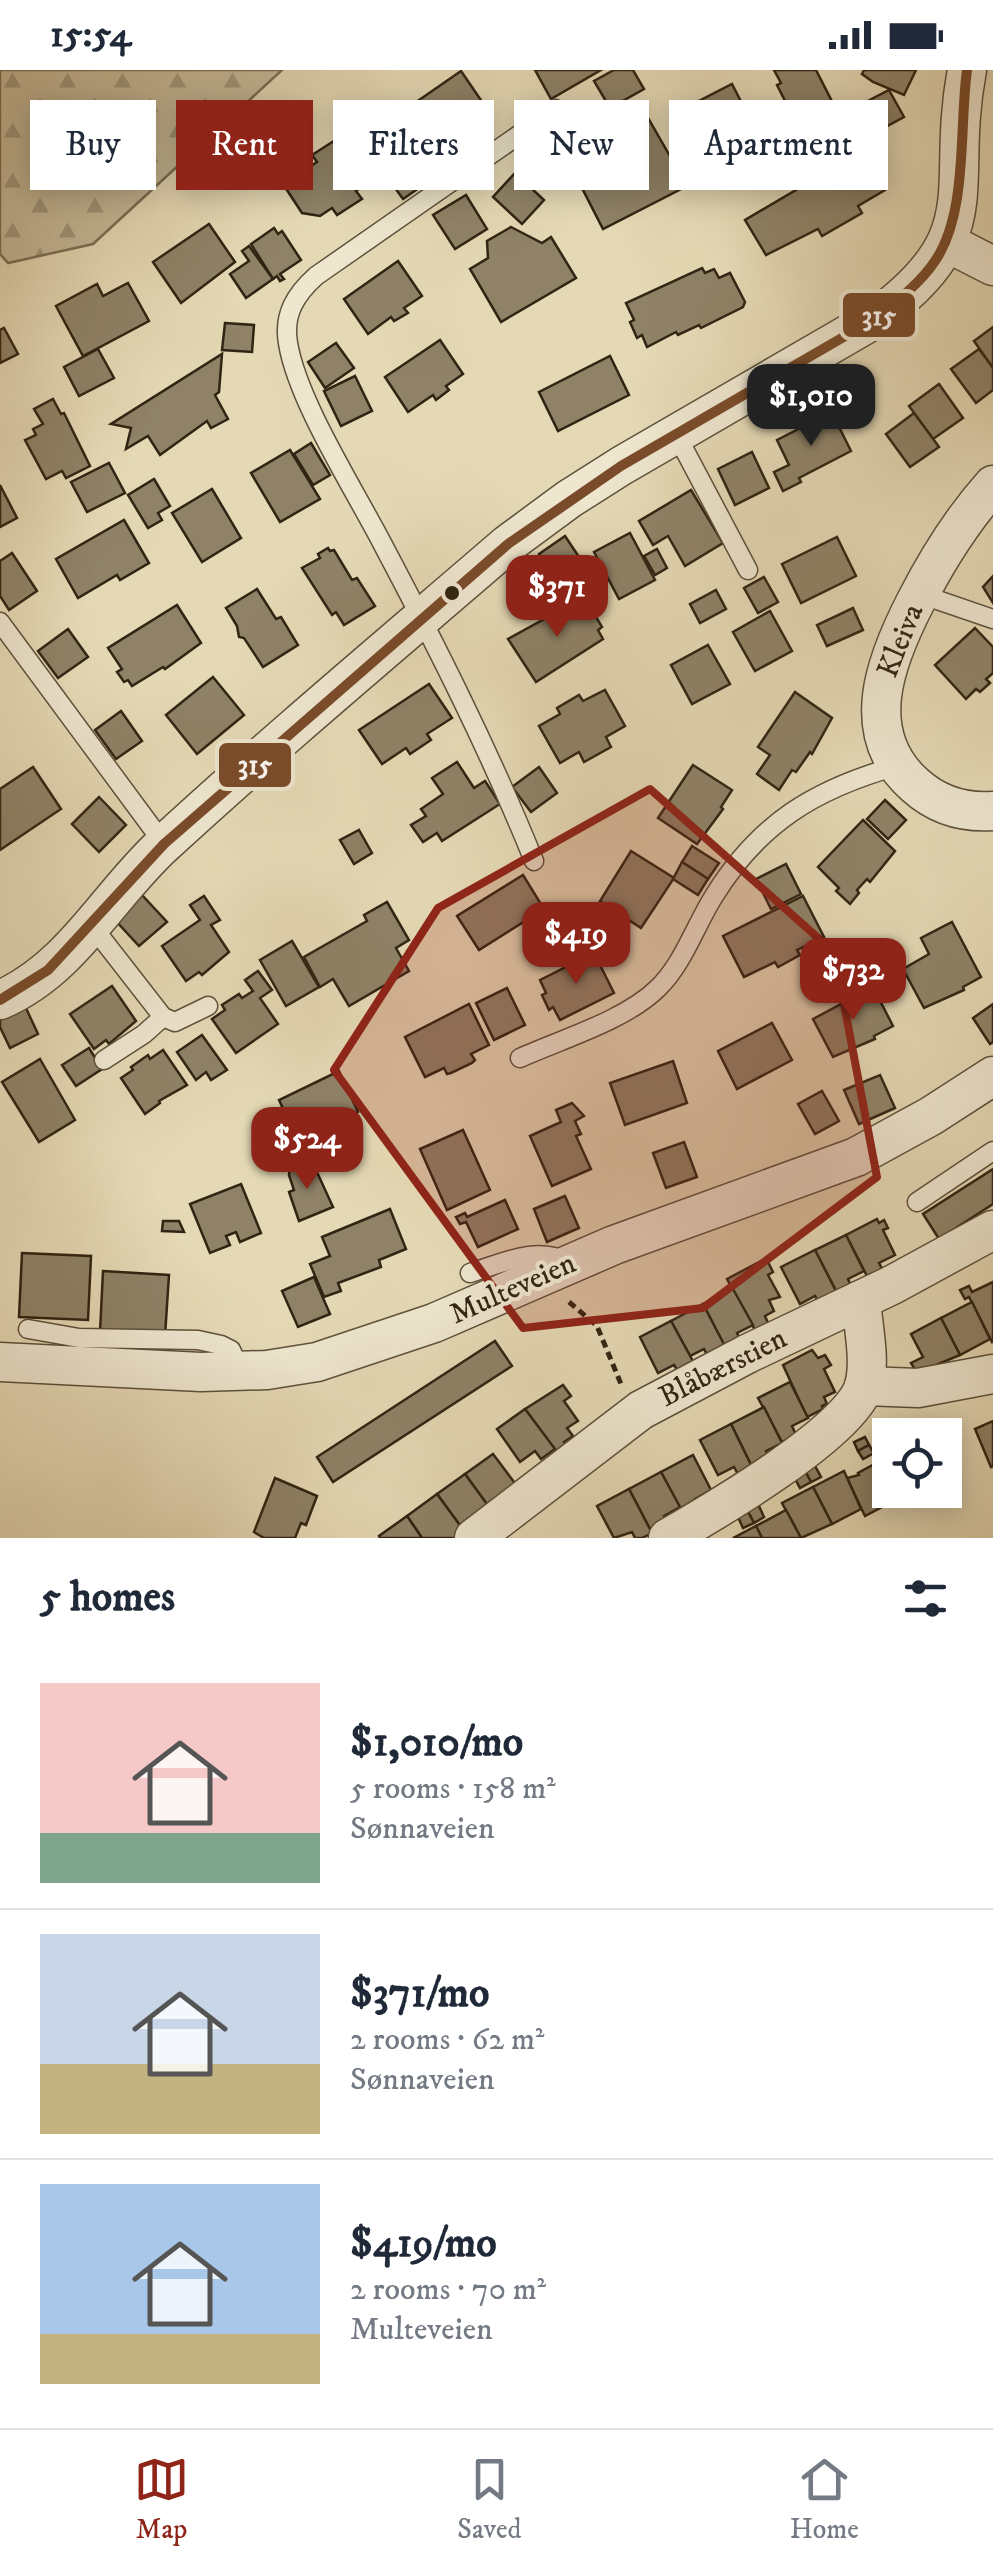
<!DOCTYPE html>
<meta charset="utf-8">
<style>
body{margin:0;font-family:"IM FELL DW Pica",serif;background:#f2f2f3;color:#1f2937;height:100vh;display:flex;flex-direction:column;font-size:38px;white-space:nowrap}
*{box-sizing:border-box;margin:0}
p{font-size:32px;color:#747a83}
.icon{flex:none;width:55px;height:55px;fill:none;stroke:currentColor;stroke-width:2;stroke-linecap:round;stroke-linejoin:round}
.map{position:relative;height:1468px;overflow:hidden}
.details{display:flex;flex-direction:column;background:#fff;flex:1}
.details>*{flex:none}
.top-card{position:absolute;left:30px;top:30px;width:935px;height:90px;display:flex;gap:20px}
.buttons{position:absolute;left:872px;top:1348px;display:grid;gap:20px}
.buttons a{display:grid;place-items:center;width:90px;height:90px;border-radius:0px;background:#fff;box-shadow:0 5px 25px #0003;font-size:50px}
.price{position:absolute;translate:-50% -85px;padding:0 22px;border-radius:20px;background:#8f2418;color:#fff;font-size:32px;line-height:65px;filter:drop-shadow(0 2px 5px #0008)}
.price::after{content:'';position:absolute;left:50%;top:60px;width:30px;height:22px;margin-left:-15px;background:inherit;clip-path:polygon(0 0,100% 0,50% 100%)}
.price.current{background:#222;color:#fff}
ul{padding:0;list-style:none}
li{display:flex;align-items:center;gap:30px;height:250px;padding:0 40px}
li+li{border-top:2px solid #e0e1e3}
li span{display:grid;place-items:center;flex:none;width:280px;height:200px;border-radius:0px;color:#555}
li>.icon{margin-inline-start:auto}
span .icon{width:120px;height:120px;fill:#fffc;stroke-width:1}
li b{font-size:42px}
h2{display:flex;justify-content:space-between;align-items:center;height:120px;padding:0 40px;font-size:42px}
.pill{padding:0 35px;border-radius:0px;background:#fff;box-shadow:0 5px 25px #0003;font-size:35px;line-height:90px}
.pill.current{background:#8f2418;color:#fff}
.status{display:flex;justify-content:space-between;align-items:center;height:70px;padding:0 50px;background:#fff;direction:ltr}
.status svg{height:28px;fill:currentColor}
.tab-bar{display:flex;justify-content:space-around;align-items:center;height:140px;border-top:2px solid #e0e1e3;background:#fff;font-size:28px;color:#747a83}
.tab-bar a{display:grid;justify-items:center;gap:5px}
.tab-bar .current{color:#8f2418}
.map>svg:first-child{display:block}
.forest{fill:url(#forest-firs);stroke:#7c6f56;stroke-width:2.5}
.building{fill:#8f8267;stroke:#312413;stroke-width:2.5}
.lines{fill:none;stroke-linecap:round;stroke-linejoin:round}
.lane-casing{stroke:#5e513c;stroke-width:21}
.street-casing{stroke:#5e513c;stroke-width:41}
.path{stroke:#312413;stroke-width:5;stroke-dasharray:8 5;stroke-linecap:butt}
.lane{stroke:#eee6cf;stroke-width:18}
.street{stroke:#eee6cf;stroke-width:38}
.bus-1-casing{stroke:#eee6cf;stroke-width:18}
.bus-1{stroke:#7a4b2a;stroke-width:10}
.marked{fill:#8f2418;fill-opacity:0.2;stroke:#8f2418;stroke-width:8;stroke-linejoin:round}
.bus-dot{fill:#312413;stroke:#eee6cf;stroke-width:4}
.labels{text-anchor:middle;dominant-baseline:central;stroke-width:8;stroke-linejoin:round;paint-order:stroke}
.street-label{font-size:30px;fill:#312413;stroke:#eee6cf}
.line-badge{stroke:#eee6cf;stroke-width:4}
.badge-label{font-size:28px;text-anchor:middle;font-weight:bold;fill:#fff}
</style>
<div class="status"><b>15:54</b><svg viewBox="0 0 49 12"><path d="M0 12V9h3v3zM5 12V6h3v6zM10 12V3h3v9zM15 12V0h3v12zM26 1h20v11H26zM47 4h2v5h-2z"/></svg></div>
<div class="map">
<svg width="993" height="1468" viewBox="0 0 993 1468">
<defs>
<pattern id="forest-firs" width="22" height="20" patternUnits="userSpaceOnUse" patternTransform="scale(2.5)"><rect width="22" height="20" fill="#c6ba99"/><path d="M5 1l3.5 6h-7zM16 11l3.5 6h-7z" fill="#a1977c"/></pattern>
</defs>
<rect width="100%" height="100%" fill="#e5d9b5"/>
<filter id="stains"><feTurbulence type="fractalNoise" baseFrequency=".002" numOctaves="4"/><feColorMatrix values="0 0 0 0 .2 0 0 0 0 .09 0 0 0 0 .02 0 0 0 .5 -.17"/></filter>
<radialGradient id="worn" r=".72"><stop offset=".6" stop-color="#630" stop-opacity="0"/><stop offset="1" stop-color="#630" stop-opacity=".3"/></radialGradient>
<!-- forest -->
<polygon class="forest" points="0,0 282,0 93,174 8,193 0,184"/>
<!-- building -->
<g class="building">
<polygon points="535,0 601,0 551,29"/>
<polygon points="614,0 633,0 644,19 610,38 594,11"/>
<polygon points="774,0 816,0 842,51 805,70 777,15 781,13"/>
<polygon points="864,0 916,0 904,25 873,12 862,4"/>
<polygon points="461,1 489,42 476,51 478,53 437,78 409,37"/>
<polygon points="732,14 751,51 711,72 702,53 707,51 706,44 697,32"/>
<polygon points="889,20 904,47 878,61 864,33"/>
<polygon points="643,39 687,116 603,159 583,120 627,97 606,58"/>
<polygon points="751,51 770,89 735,107 725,88 721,91 711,72"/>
<polygon points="337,69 366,114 356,121 362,129 337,145 332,138 320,146 302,143 283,114 317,92 312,85"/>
<polygon points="412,81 432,109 403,129 383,101"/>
<polygon points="867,88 885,120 858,136 862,143 822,166 818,159 766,185 745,150 835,97 839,104"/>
<polygon points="515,103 544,130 522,154 493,127"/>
<polygon points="466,125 487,159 455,179 433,145"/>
<polygon points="209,154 235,192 181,233 153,192"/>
<polygon points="511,157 542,173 551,167 576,208 501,252 470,199 488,188 487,171"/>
<polygon points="274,158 278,164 282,161 301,190 280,204 284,209 280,211 277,206 273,209 251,174"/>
<polygon points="249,176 273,209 246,228 230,204 249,191 242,181"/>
<polygon points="398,191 422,226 404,238 408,243 394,251 391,247 368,264 344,229"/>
<polygon points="702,198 705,203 714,199 719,208 730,203 745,232 743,237 701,258 699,255 678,265 676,262 647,277 642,265 637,268 630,252 634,250 626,233"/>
<polygon points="128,213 149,251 83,286 56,236 97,214 103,226"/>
<polygon points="225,253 254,255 252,282 222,280"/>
<polygon points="993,257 993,298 974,271"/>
<polygon points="4,258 18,284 0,293 0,260"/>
<polygon points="440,270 463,304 446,316 449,320 436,330 433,325 408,342 385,307"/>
<polygon points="336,273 354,298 325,318 308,292"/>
<polygon points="98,279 114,308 79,326 64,297"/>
<polygon points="979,279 993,298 993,320 976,333 951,299"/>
<polygon points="222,284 219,322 215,325 228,349 211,358 207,351 160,385 148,366 126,379 131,358 111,354"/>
<polygon points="610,286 629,325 558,361 539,322"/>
<polygon points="355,306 372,341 341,356 324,321"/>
<polygon points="939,314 963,348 933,369 909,336"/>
<polygon points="53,329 61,344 64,343 90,396 66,408 62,401 46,409 25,370 36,365 33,359 43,354 34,339"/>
<polygon points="823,342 825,346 832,343 851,381 799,408 801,412 783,421 774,402 789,395 777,370 814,351 812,347"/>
<polygon points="914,343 939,377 910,397 886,364"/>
<polygon points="311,373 330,405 313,415 294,384"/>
<polygon points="290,380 320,429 280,452 251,403"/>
<polygon points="752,382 769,418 735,435 718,399"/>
<polygon points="109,393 125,423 87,442 71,412"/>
<polygon points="154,409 170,436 158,443 162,450 148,458 128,425"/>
<polygon points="0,415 17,448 0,457"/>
<polygon points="212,419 241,468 202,492 172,443"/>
<polygon points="691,420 723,473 685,496 668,466 653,475 639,451"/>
<polygon points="124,450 149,493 120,510 117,505 78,528 56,489"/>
<polygon points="630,463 655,510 619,529 594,482"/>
<polygon points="565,466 585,496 574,503 570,498 555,507 539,484"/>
<polygon points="837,467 856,506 801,533 782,494"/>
<polygon points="328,478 330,481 334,480 352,510 357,508 375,536 344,555 336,542 332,545 302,498 320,488 318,484"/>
<polygon points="657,479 667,498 655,505 644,486"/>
<polygon points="12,483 37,521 9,540 0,526 0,491"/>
<polygon points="993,506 993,533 983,517"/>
<polygon points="764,507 778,532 758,543 744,518"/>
<polygon points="257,519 276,549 281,547 298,575 263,597 244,568 239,567 237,556 226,538"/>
<polygon points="716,520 726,539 700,553 690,534"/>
<polygon points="579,530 589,545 593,542 602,557 598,560 603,569 536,612 508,569"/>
<polygon points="177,535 201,573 165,599 163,597 132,616 128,610 124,612 117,602 122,599 108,578"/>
<polygon points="853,538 863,560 827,576 817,555"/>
<polygon points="770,541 792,581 755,601 733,562"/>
<polygon points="975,558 993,577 993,603 986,609 990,613 980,622 976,619 966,629 935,595"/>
<polygon points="68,559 88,587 58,608 38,581"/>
<polygon points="708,575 730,614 692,634 671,595"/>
<polygon points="213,607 244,645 197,684 166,645"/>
<polygon points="429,614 452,648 427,664 431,670 410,684 406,678 382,694 359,660"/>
<polygon points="605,620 625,656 606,667 611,677 584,692 579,682 560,693 539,656 560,644 557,638 579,625 583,631"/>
<polygon points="795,622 832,648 812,684 810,682 796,702 792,700 779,720 757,704 770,685 758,677"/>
<polygon points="121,641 142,671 116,689 95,660"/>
<polygon points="457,692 474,718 485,711 500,734 442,771 437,763 423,772 411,755 426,746 421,739 443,724 432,708"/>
<polygon points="693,695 732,720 721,737 723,739 697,774 658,748"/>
<polygon points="33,697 61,739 0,780 0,719"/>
<polygon points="539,697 557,723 531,742 512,717"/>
<polygon points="99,727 126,755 99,782 72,754"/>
<polygon points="885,730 906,750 888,769 867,749"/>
<polygon points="863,750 895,781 870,812 867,809 857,820 859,823 850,834 836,821 839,818 818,797"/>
<polygon points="359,760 372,783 354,794 340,770"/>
<polygon points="692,776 719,793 708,809 682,792"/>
<polygon points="631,781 674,808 641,858 600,831"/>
<polygon points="682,792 708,809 698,825 673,809"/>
<polygon points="786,794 801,824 771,839 756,809"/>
<polygon points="523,805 544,839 479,880 457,846"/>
<polygon points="142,825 167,852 139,876 116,851"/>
<polygon points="204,826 220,850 211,855 229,882 202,905 199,902 186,911 162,876 200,850 190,835"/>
<polygon points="803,826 824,867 797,880 800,885 778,897 775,892 744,907 723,866"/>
<polygon points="387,832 409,870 396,878 409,901 349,936 333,909 320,917 304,887 367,851 364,845"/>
<polygon points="952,852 981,907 963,917 964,920 924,938 903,899 929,884 921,868"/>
<polygon points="292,871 319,917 286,936 260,890"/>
<polygon points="594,883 614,923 560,950 553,937 549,940 542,925 546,923 540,910"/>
<polygon points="258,901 272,920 260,928 278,954 236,983 212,949 225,940 222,935 239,924 242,928 253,921 245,910"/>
<polygon points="112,916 136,951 109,974 106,970 94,979 70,944"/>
<polygon points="873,917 893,956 874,966 875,969 833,987 813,949"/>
<polygon points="507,918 525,955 494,970 476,933"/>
<polygon points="469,934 489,975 471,984 475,990 472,993 451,1003 447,1004 444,998 425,1007 405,967"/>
<polygon points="993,934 993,972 990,974 973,948"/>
<polygon points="25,936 38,964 10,978 0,957 0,949"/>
<polygon points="772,953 792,990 737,1019 718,981"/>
<polygon points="202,965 227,1000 211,1010 206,1002 196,1010 177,982"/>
<polygon points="89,978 102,999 76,1016 62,995"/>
<polygon points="163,980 187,1015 159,1031 160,1033 145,1044 121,1008 133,1000 131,997 148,985 150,989"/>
<polygon points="40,989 75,1050 39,1072 2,1012"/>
<polygon points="673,991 687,1033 625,1055 610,1013"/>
<polygon points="339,1001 358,1042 332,1055 336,1064 303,1080 279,1030"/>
<polygon points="880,1005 895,1038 859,1054 844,1020"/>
<polygon points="822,1021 839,1051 815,1064 798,1034"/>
<polygon points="572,1033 584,1046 575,1051 581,1064 576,1066 591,1099 552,1116 530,1066 561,1052 556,1040"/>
<polygon points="463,1060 490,1120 447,1140 420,1079"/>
<polygon points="684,1072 697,1107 666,1118 653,1083"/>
<polygon points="291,1088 302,1091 300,1105 316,1100 333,1137 299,1151 289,1122 294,1120 289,1105"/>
<polygon points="993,1099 993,1134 939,1169 923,1144"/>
<polygon points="241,1114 261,1163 240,1172 236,1162 226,1166 230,1175 210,1183 190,1134"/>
<polygon points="565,1126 579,1158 547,1172 534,1139"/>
<polygon points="505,1130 518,1159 478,1177 466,1152 460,1154 456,1147 465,1143 467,1147"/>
<polygon points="390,1139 406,1179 379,1190 381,1197 338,1213 341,1221 324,1227 310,1194 330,1186 322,1167"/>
<polygon points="877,1149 879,1153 884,1150 888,1158 883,1160 895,1185 879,1193 884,1202 869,1210 846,1165"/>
<polygon points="163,1151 179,1151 184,1162 162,1161"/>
<polygon points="846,1165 864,1201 848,1209 852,1218 838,1225 815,1180"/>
<polygon points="815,1180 838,1225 820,1235 815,1226 800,1234 781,1197"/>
<polygon points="22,1183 91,1186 88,1250 19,1247"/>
<polygon points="761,1191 768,1192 773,1202 768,1205 780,1227 769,1230 774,1241 765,1246 768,1253 755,1260 727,1209"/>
<polygon points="103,1201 169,1205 165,1266 100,1262"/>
<polygon points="314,1207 330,1244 298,1257 282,1221"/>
<polygon points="993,1212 993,1271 992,1272 969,1227 965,1229 960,1220 969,1216 972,1222"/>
<polygon points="733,1219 753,1255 737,1263 741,1271 726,1279 703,1234"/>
<polygon points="972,1232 990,1269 960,1285 941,1248"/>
<polygon points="703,1234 729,1284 711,1293 704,1279 690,1286 671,1251"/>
<polygon points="941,1248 960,1285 917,1303 911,1293 923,1287 911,1264"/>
<polygon points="671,1251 695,1295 679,1303 674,1295 658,1303 640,1267"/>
<polygon points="495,1271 512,1296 333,1412 317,1387"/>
<polygon points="812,1280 818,1288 825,1285 831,1295 824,1299 835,1322 824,1327 827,1334 822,1336 823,1339 807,1347 783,1295"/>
<polygon points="790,1312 808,1348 792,1356 796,1365 782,1372 758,1328"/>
<polygon points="563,1315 571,1326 564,1331 578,1351 567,1358 573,1366 564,1372 569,1378 559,1386 525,1339"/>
<polygon points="764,1337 782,1373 766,1381 770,1390 753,1399 731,1354"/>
<polygon points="525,1339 555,1379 541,1389 535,1381 520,1392 497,1359"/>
<polygon points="993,1351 993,1396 991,1397 975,1359"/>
<polygon points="731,1354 753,1399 739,1406 734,1397 718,1405 700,1370"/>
<polygon points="865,1367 869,1375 858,1381 854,1372"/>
<polygon points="869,1375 874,1383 863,1389 858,1381"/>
<polygon points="493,1384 523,1424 489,1437 465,1404"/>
<polygon points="693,1385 711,1420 695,1429 700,1438 684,1446 661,1402"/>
<polygon points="880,1391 890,1411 890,1420 895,1420 899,1428 865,1446 847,1408 859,1405 858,1403"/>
<polygon points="814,1394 821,1407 811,1412 804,1399"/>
<polygon points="804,1399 811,1412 800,1418 793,1405"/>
<polygon points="844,1401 861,1439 832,1454 813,1417"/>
<polygon points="661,1402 680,1437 664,1446 668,1454 652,1463 629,1419"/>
<polygon points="465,1404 489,1437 467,1465 437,1424"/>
<polygon points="275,1408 317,1426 306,1455 301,1453 295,1468 264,1468 254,1462"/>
<polygon points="813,1417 832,1454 801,1468 782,1433"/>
<polygon points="629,1419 652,1463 642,1468 635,1468 632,1462 614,1468 597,1436"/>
<polygon points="895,1420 932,1420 898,1436 894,1430 899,1428"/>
<polygon points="437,1424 467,1465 463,1468 422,1468 407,1446"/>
<polygon points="758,1434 764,1447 754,1453 747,1440"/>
<polygon points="747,1440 754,1453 743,1458 737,1445"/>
<polygon points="786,1440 801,1468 762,1468 756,1456"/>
<polygon points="407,1446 422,1468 380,1468 379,1466"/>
<polygon points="756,1456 762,1468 733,1468"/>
</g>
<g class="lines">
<defs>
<g id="lane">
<polyline points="676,364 748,500"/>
<polyline points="920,524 993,549"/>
<polyline points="0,552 164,774"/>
<path d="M534,791c-44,-109 -97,-214 -152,-318 -28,-54 -85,-143 -94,-200 -5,-29 8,-49 28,-67l240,-167"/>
<polyline points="87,859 103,870 163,947 175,952 208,936"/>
<path d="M520,988c42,-19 106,-38 138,-70 25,-24 37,-62 56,-92 45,-73 101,-107 183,-130"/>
<polyline points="104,990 144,964 163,947"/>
<polyline points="917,1132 993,1081"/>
<path d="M470,1203c31,-9 64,-27 96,-12"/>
<polyline points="28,1259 79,1268 198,1270 221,1275 231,1280 241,1301"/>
</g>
<g id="street">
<polyline points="948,173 993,196"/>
<path d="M993,415c-32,36 -55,73 -77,116 -30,58 -60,132 -1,184 22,20 49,28 78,26"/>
<path d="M0,930c72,-31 108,-105 164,-156 112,-103 229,-201 344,-300l61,-45 52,-33 252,-146c120,-87 71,-129 94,-250"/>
<polyline points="0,1292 201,1302 267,1300 317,1292 434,1253 614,1175 856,1087 931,1046 993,1006"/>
<polyline points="864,1316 918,1318 993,1304"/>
<polyline points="474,1468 641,1340 747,1284 892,1215 993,1160"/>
<path d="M668,1468c43,-25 183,-106 196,-152 7,-25 -1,-60 -3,-86"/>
</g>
</defs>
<!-- lane casing -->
<use href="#lane" class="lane-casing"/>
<!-- street casing -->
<use href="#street" class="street-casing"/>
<!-- path -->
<polyline class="path" points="569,1232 597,1256 621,1314"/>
<!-- lane -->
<use href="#lane" class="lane"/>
<!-- street -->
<use href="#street" class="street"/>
<defs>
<path id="bus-1" d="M0,930l48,-30 116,-126 344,-300 113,-78 252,-146c22,-18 46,-35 62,-59 33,-48 24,-133 32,-191"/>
</defs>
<!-- bus-1 casing -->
<use href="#bus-1" class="bus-1-casing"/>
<!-- bus-1 -->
<use href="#bus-1" class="bus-1"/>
</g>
<!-- marked area -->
<path class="marked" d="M650,719l184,163 43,225 -174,131 -180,20 -189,-258 104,-162z"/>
<!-- markers -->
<circle class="bus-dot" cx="452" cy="523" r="9"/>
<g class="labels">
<!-- street labels -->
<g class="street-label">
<text transform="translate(901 571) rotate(-68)">Kleiva</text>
<text transform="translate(513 1219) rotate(-24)">Multeveien</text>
<text transform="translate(723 1298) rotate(-27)">Blåbærstien</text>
</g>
</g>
<g class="line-badge">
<rect x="841" y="221" width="76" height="48" rx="10" fill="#7a4b2a"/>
<rect x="217" y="671" width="76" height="48" rx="10" fill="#7a4b2a"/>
</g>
<g class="badge-label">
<text x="879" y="255">315</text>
<text x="255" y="704">315</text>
</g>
<rect width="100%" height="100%" filter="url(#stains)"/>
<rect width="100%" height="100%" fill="url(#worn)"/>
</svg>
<div class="buttons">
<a><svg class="icon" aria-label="locate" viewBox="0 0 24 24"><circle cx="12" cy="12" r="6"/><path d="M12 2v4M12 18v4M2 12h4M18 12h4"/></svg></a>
</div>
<b class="price current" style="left:811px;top:379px">$1,010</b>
<b class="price" style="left:557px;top:570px">$371</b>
<b class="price" style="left:576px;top:917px">$419</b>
<b class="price" style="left:853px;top:953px">$732</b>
<b class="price" style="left:307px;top:1122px">$524</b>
<div class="top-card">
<a class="pill">Buy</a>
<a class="pill current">Rent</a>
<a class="pill">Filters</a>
<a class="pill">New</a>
<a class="pill">Apartment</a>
</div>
</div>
<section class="details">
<h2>5 homes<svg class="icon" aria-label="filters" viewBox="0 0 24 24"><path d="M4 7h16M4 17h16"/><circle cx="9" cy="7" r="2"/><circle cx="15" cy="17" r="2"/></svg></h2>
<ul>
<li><span style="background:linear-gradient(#f6c9c9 75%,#7fa58c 0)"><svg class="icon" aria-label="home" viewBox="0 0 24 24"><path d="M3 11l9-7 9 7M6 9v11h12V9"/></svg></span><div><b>$1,010/mo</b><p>5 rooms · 158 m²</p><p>Sønnaveien</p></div></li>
<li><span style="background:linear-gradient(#c9d6e8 65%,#c2b280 0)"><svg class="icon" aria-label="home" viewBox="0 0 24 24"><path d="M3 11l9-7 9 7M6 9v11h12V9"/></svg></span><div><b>$371/mo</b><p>2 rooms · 62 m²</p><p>Sønnaveien</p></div></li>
<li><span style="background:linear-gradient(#a9c7e8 75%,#c2b280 0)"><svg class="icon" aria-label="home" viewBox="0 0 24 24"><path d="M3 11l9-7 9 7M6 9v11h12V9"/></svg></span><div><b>$419/mo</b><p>2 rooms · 70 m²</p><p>Multeveien</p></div></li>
</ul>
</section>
<nav class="tab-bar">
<a class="current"><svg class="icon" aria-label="map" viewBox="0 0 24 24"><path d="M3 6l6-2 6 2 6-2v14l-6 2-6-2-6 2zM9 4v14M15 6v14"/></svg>Map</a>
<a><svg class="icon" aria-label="saved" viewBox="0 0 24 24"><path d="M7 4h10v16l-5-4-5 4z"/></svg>Saved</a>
<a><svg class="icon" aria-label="home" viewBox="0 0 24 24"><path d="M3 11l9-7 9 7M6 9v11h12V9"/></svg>Home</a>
</nav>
